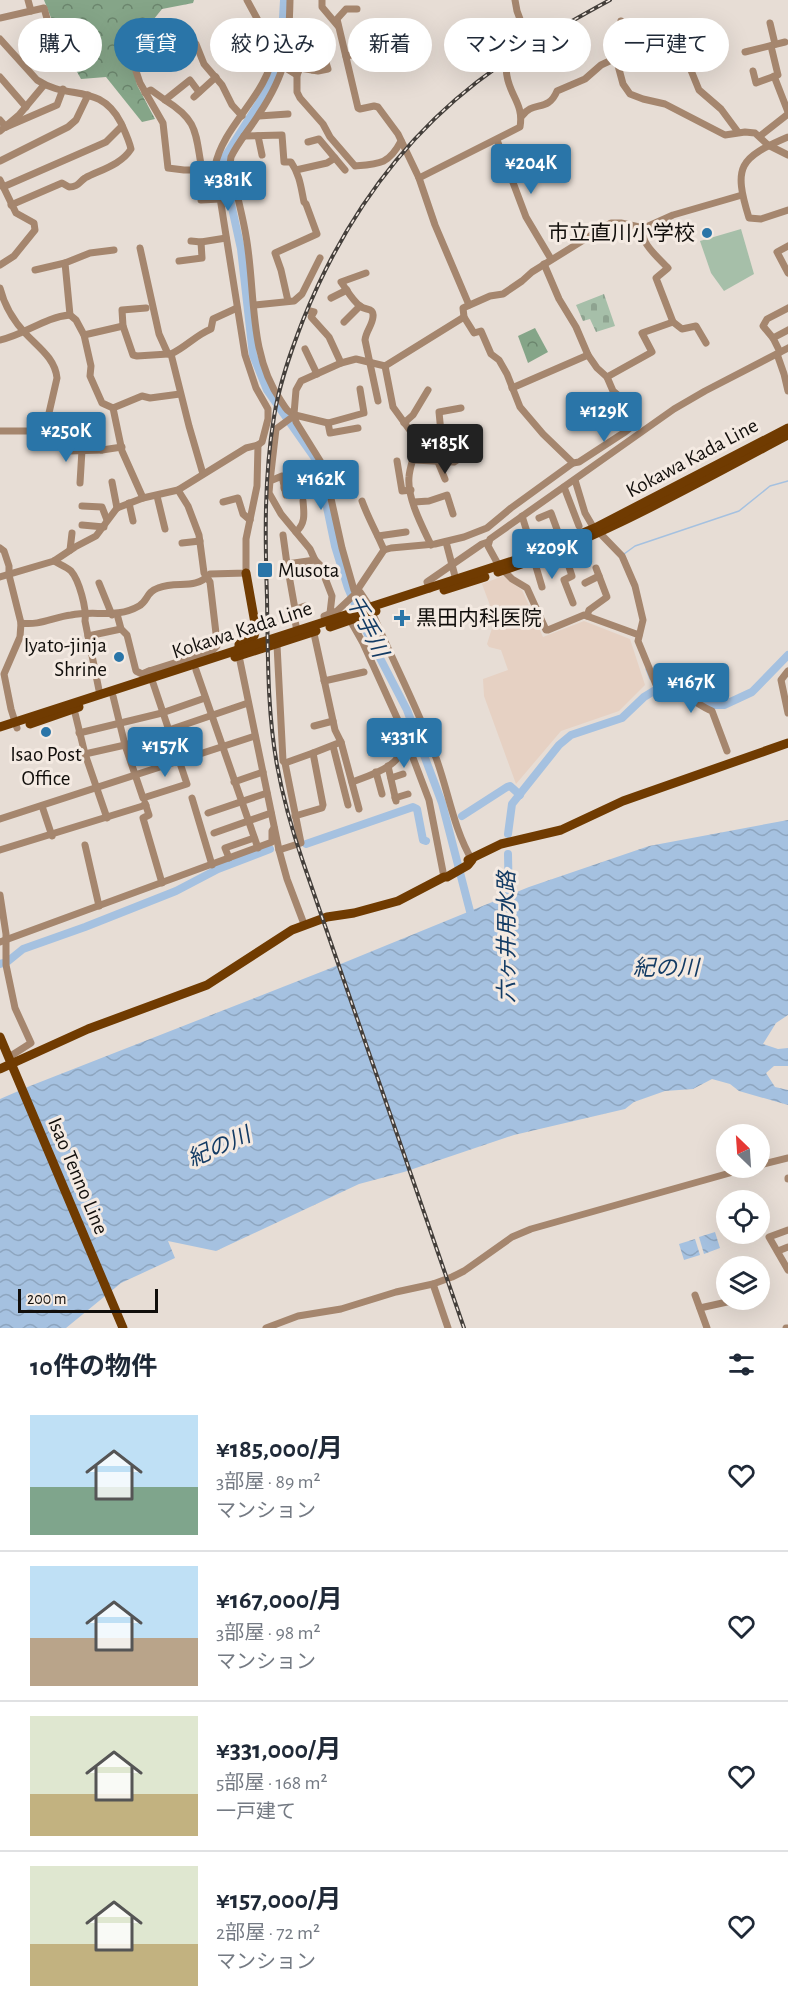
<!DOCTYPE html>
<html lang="ja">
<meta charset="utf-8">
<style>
body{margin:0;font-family:"Alegreya Sans","Noto Sans JP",sans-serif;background:#f2f2f3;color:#1f2937;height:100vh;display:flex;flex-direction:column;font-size:22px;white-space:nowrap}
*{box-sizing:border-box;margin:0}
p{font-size:20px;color:#747a83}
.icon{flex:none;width:33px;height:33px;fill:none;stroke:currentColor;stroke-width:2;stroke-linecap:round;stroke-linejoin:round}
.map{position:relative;height:1328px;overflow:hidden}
.details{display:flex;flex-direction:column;background:#fff;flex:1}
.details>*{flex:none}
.banner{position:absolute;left:18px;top:18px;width:753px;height:54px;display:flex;gap:12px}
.needle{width:39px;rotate:335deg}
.fabs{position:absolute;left:716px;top:1124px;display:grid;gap:12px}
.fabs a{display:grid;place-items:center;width:54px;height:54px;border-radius:50%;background:#fff;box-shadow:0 6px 24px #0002;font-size:30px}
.scale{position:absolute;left:18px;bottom:15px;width:140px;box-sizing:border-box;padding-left:6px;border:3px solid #110e0b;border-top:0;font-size:16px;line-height:21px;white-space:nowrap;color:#110e0b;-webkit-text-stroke:4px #f4eae2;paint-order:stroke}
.price{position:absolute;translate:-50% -51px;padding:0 14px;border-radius:6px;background:#2a75a8;color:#fff;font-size:20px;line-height:39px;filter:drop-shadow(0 2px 3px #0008)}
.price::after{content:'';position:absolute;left:50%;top:36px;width:18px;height:14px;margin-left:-9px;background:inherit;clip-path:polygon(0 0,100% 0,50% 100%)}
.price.current{background:#222;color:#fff}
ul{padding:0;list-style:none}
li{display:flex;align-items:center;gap:18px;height:150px;padding:0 30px}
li+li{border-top:2px solid #e0e1e3}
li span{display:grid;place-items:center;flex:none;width:168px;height:120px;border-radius:0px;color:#555}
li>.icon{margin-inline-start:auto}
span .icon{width:72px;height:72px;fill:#fffc;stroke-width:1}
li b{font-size:26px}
h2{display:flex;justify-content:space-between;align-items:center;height:72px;padding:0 30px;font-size:26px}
.tag{padding:0 21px;border-radius:27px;background:#fff;box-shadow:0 6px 24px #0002;font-size:21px;line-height:54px}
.tag.current{background:#2a75a8;color:#fff}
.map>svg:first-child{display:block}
.education{fill:#e6d1c3}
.forest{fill:url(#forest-crowns)}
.cemetery{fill:url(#cemetery-stones)}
.pitch{fill:#a6bfa9}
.water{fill:url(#water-waves)}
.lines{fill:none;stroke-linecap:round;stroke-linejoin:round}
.stream{stroke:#a5c1e0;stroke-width:1.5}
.river{stroke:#a5c1e0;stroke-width:8}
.minor{stroke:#a5866e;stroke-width:7}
.major{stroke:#703b01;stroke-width:9}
.rail-casing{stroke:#443f3b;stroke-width:4}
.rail{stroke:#f4eae2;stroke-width:1.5;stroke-dasharray:4.5;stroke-linecap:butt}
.poi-dot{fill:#2a75a8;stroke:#f4eae2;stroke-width:2}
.labels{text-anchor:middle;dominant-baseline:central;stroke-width:6;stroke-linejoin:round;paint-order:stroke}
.poi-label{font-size:21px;fill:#110e0b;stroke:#f4eae2;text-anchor:end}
.street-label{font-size:21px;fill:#110e0b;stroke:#f4eae2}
.water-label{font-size:22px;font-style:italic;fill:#133b64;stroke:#f4eae2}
</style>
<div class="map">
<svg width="788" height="1328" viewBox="0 0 788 1328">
<defs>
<pattern id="forest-crowns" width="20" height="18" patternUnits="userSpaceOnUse" patternTransform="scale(1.5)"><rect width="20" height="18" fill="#85a588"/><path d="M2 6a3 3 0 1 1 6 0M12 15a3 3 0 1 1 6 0" fill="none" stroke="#6b856d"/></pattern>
<pattern id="cemetery-stones" width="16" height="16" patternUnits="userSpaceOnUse" patternTransform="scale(1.5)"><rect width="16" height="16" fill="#a6bfa9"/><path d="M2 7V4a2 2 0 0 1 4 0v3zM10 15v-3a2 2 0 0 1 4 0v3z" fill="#8ea390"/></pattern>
<pattern id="water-waves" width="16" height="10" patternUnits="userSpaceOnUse" patternTransform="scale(1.5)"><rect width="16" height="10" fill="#a5c1e0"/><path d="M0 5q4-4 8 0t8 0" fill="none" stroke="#8da5bf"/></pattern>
</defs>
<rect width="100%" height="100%" fill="#e7ddd5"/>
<!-- education -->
<polygon class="education" points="503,576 522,590 543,637 584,621 630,639 645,685 619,711 561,731 516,784 484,696 483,679 508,670 501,650 489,647 487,644 494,622 491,608 482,584"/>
<!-- forest -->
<g class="forest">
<polygon points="44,0 194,0 193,3 162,9 129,50 137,85 155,119 142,122 106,77 81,79 61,43"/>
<polygon points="535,328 548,352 528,363 518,336"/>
</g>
<!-- cemetery -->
<polygon class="cemetery" points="604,294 615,326 596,332 590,319 583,321 576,305"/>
<!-- pitch -->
<polygon class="pitch" points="741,229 754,274 724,291 711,273 700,241"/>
<!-- water -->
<g class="water">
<polygon points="788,820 788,1015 776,1023 763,1044 778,1049 788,1048 788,1066 774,1066 766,1073 775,1087 788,1090 788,1105 739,1091 730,1084 712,1079 693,1089 665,1091 634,1102 625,1109 514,1135 404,1172 359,1184 216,1251 168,1241 175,1258 121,1283 66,1328 0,1328 0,1099 30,1086 326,970 529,887 649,846"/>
<polygon points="715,1232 720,1248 704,1254 699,1237"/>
<polygon points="695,1239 700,1255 684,1260 679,1244"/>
</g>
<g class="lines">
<!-- stream -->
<g class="stream">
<polyline points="624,554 635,546 739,511 770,486 788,481"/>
<polyline points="646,669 650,679"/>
</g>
<!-- river -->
<g class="river">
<polyline points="284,0 281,54 266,92 223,160 225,176 241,249 253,355 267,390 314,457 319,469 335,546 348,588 369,637 407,710 442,803 472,919"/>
<polyline points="462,816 507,787 510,786 520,795"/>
<polyline points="508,834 512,804 559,745 571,735 622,718 644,697 662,686 667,685 682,690 708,705 724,705 752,692 788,655"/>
<polyline points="306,844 413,807 417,809 423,840 426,841"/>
<polyline points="508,854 509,905"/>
<polyline points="0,964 7,962 23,949 85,927 176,891 218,869 270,849"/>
</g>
<!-- minor -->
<g class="minor">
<polyline points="28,0 31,11"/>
<polyline points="247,0 274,50 288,53"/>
<path d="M290,0c-1,50 -3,72 -31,114 -9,15 -21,28 -28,43l-1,7c5,24 12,48 16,72 10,55 2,118 35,165 4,6 6,11 13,13l2,8 28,45 18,81 12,42 6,2 10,15c20,49 46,97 65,148 13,34 18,73 37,105"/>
<polyline points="322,0 322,7 338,26"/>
<polyline points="357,9 346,9 337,19 358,108 360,109 374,106 378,107 398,134 419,178 435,225 469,305"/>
<polyline points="0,18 44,8 48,22"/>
<polyline points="770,23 775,44"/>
<polyline points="309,34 313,70"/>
<path d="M0,39l37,41c31,21 63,2 84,43 4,9 8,17 10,26 -10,16 -31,21 -46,29 -6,4 -7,9 -16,9l-7,-4 -51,22"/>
<polyline points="745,52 785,42"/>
<polyline points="346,56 373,51"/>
<polyline points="616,58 623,84 630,94 643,99 665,104 725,135 745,132 755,133 768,145 788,155"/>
<polyline points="688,63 699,90 721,109 738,132"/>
<polyline points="284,67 297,75 300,68 318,71 328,69 323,53"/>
<polyline points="753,71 756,83 778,75 771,46"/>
<path d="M297,75v17l3,6 23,26 7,13 25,29c25,-2 34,-2 46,-25"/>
<polyline points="774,76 788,112"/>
<polyline points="0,77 26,107"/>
<path d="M199,92l-9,-12 -25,20c34,21 30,33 37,70"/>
<polyline points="145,93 151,90 165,100"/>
<polyline points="194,97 216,77"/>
<polyline points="259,116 288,114"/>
<path d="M522,116c11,-16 26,-3 35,-25l28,-12 16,-14 15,-7 13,-10 -5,-10 -3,-17"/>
<polyline points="0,120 6,127"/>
<polyline points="6,127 57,105 63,89"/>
<polyline points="0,131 19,115 44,85"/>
<path d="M244,136l38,-1 2,27h7c9,13 10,26 13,40l2,2 11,30 -42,19 6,17 7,31"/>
<polyline points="258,136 262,155"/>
<polyline points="760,136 788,114"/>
<path d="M788,137c-49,21 -55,29 -39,81l12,1 27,-9"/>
<polyline points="497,140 526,217 551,259"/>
<polyline points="308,142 319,139 345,170"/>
<polyline points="0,161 68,127 76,120 88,95"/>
<polyline points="216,170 184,170 168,168 163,123 140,83 136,71 138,65 175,30 196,44 204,64 222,85 232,105 242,116"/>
<polyline points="296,170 327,163 335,158"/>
<path d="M419,178l101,-51c4,-23 -10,-31 -13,-51 -2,-8 1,-18 3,-25l17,-13 -10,-27 -2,-11"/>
<polyline points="0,180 16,213 34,223 35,230 14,256 0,265"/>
<polyline points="3,187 97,146 106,142 122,126"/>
<polyline points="201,200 220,199"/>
<path d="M644,228c-6,14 15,30 24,40l-12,10 17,44 9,7 14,-3 10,17"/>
<polyline points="191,241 201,242 226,238"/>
<polyline points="788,246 777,252 788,273"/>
<polyline points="140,248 159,334 168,354 171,354 189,426 203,474"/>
<polyline points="114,250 90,253 65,263 70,315 76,320 84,335 91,366 90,376 102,403 113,408 142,396 150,398 180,394"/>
<polyline points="179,261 202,258 201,242"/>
<polyline points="544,264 559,299 576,327 588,355 597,368 607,377 613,391 627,403 636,418 636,426"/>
<polyline points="35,270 65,263"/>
<path d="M366,273l-25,9c6,8 11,18 19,24 6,5 14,1 13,11 -1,9 -7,14 -8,23l13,61"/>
<path d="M0,288c4,16 14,33 25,45 13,14 30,25 32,45l-14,61 3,5 18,2 4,5 34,-1 20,-3"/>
<polyline points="331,298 347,290"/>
<polyline points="255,305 294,301 302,294 320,258"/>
<polyline points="146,308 122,310 123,326 133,355 137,356 168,354"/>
<polyline points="310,311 314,312 311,317 329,337 341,363"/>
<polyline points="344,322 360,306"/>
<polyline points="84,335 123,326"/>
<polyline points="773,338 788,330"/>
<path d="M0,340c25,-5 44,-23 70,-25"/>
<polyline points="305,349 317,374"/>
<polyline points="780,352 773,338 763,326 767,319 788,308"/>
<path d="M171,354c15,-7 25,-19 40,-25l2,-10 24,-11"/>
<polyline points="777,354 784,374 788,391"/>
<path d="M385,366l8,41 21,29c4,15 -4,27 -5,41 -2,21 13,49 22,68"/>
<polyline points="607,377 652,352 642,333 673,322"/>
<polyline points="512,388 588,355"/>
<polyline points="113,408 122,451 143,498"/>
<polyline points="294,414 296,390 301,381 341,363 356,359 385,366 464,317"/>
<polyline points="328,423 330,433 358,428"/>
<polyline points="404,423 413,415 428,390"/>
<polyline points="636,423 625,432 579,462 573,463 543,434 520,407 507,374 499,360 491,354 481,331 474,333 464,317 463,308 490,296 503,294 522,281 532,272 611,223 621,223 644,228 673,215 742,195"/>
<polyline points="97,425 102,450"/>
<polyline points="0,431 45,431"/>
<polyline points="442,432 465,429"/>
<polyline points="414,460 454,462 468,453"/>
<polyline points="397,461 402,491 411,490"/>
<polyline points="438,462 445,479"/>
<polyline points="444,463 439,412 461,408"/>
<path d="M575,480l10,33 7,12 30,31 13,30 8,34 -5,21 21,51c18,-8 37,13 53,19l15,40"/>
<polyline points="270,481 276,429 295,415 328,423 364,413 360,389"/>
<polyline points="112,482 117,508"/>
<polyline points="80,483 82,450"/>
<polyline points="564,487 579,526"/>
<polyline points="284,488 306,484"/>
<polyline points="286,495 282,476 270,481 269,493 281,514 310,549 315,560 320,565 332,596 330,613"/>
<polyline points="157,496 165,529"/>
<path d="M362,501c6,17 15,32 22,49"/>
<polyline points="223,502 238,498 243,514 250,520"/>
<polyline points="414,502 429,501 447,495 453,514"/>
<polyline points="129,503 133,521"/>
<polyline points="82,506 102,507 107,520"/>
<polyline points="522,516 534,554"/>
<polyline points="539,518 551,513 562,543"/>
<polyline points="82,525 104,527"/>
<path d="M296,532c10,-9 8,-19 7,-31"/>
<polyline points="283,535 287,564 315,560"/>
<polyline points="378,536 406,532"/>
<polyline points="446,542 456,580"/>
<polyline points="182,543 200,541"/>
<polyline points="0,548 4,551 9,566 9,575 21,623 20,637 4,674 11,709 17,728"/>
<polyline points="563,549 572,576 564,580 573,603"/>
<polyline points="70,550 72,533"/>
<polyline points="534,560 542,587"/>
<path d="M54,561c5,3 13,6 17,10 8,9 16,38 14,50l15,74"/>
<polyline points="287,564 295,609"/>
<path d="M0,577l54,-16 21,-14 21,-11 21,-28 26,-10 35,-8 68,-42 12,-3 4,-3 6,-23v-10l-12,-21 -11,-33 -30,-189c9,-43 53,-70 59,-116"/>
<polyline points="99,583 112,615"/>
<polyline points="585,583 599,576"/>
<polyline points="430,589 427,582 482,544 488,542"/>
<polyline points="117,614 121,629 127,635 136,671 142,674 149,671"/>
<polyline points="587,616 589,610 607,597 596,568"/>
<polyline points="350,620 363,643 402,729 429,800 444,877"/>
<polyline points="325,622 324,616 337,611 354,595 384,550 391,548 435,544 464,537 487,528 511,508 573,463"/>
<path d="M21,623c18,3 33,-6 50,-8 23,-5 46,4 68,-9 9,-5 7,-14 19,-18 20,-8 36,3 52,-14l36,-1v-34l11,-53 1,-41"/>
<polyline points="297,631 293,610 305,606"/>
<polyline points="639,635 584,615 548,630 546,630 527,588 512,579 499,566 488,546 490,539 674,409 705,391 788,348"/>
<polyline points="88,636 121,629"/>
<polyline points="277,645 283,761 285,763 301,843 279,850"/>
<polyline points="239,656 279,850 287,879 304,924"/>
<polyline points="196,670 258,848"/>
<polyline points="788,671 781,680 788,713"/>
<polyline points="324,681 364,672"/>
<polyline points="113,696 125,745 143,798 187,784 149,671 212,651 217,646 217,642 210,582 204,573 199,535 188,506 178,490"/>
<polyline points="74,709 85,754 107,818"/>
<polyline points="314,726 333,721"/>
<polyline points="79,733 162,713 205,698"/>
<polyline points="341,742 359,809"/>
<polyline points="333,746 348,805"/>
<polyline points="85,754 125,745 248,703"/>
<polyline points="285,763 313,753"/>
<polyline points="388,766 396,801"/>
<polyline points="376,772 382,794"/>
<polyline points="391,778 403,774"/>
<polyline points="234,782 263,772"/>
<path d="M352,782c19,-7 55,-17 50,-42"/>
<polyline points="192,798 212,865"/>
<polyline points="395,798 408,794"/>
<polyline points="145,803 149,815 143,818 162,883"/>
<polyline points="42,806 52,836"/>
<polyline points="208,813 267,793"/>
<polyline points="295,816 322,808 323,805 313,753 341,742 335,730 313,629"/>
<polyline points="0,819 255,736"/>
<polyline points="214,833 271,813"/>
<polyline points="85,845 99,906"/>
<polyline points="0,850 146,805"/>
<polyline points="229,858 225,848 254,838"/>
<polyline points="0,895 6,934 6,965 15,1008 31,1043 9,1057"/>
<polyline points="0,942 272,842 272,831 274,828"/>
<polyline points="759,1165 788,1158"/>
<polyline points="788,1178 788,1179"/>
<polyline points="788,1230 769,1237 788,1270"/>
<polyline points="778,1251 788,1247"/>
<polyline points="433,1284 448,1328"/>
<polyline points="695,1295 707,1328"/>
<polyline points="700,1308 736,1300"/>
<polyline points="266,1328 298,1316 341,1309 396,1292 433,1284 452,1277 464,1271 512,1237 531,1229 751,1167"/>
<polyline points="786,1328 788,1328"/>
</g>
<!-- major -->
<g class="major">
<path d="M498,572c102,-33 195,-87 290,-137"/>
<polyline points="444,590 485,577"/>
<polyline points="330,627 376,611"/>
<polyline points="239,655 239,644 254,636 256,629 246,573"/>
<polyline points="235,657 316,631"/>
<polyline points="30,724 79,707"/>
<polyline points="0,727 534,554 595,528 788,428"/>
<polyline points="468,860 501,844 561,830 623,801 788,743"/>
<polyline points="0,1037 123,1328"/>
<polyline points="0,1069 88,1029 207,985 292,930 327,917 354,913 398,901 444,877 447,877 468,865 472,860"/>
</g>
<defs>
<path id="rail" d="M464,1328l-161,-466c-11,-32 -20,-64 -26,-97 -10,-55 -9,-111 -10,-167 -2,-61 -3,-121 7,-181 5,-33 17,-66 29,-97 37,-92 94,-176 174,-238 41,-31 87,-57 133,-82"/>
</defs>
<!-- rail casing -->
<use href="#rail" class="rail-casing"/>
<!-- rail -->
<use href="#rail" class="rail"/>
</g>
<!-- markers -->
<g class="poi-dot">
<circle cx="707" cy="233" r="6"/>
<rect x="257" y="562" width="16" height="16" rx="3"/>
<path d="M399 609h6v6h6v6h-6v6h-6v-6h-6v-6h6z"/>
<circle cx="119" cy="657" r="6"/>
<circle cx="46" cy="732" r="6"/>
</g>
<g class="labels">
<!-- poi labels -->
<g class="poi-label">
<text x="695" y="233">市立直川小学校</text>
<text x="278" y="570" text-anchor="start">Musota</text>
<text x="416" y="618" text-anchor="start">黒田内科医院</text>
<text x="107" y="645">Iyato-jinja<tspan x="107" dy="24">Shrine</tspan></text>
<text x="46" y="754" text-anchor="middle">Isao Post<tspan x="46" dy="24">Office</tspan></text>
</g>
<!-- street labels -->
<g class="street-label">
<text transform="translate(692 458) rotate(-28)">Kokawa Kada Line</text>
<text transform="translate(242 630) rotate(-18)">Kokawa Kada Line</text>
<text transform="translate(78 1176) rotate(67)">Isao Tenno Line</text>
</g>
<!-- water labels -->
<g class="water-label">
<text transform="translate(367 626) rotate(64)">千手川</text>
<text transform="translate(507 937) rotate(-90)">六ヶ井用水路</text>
<text x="666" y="968">紀の川</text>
<text transform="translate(219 1147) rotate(-24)">紀の川</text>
</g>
</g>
</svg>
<div class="fabs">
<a><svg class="needle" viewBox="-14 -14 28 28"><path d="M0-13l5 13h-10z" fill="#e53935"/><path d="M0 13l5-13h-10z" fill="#747a83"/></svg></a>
<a><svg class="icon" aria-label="locate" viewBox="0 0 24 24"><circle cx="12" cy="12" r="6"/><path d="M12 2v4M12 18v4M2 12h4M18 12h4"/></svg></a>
<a><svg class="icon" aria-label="layers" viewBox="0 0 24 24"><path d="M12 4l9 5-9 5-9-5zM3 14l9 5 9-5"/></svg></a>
</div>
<div class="scale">200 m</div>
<b class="price" style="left:531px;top:195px">¥204K</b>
<b class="price" style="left:228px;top:212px">¥381K</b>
<b class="price" style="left:604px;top:443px">¥129K</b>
<b class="price" style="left:66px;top:463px">¥250K</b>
<b class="price current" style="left:445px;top:475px">¥185K</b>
<b class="price" style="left:321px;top:511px">¥162K</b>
<b class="price" style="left:552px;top:580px">¥209K</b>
<b class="price" style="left:691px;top:714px">¥167K</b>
<b class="price" style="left:404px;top:769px">¥331K</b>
<b class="price" style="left:165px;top:778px">¥157K</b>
<div class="banner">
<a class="tag">購入</a>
<a class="tag current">賃貸</a>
<a class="tag">絞り込み</a>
<a class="tag">新着</a>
<a class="tag">マンション</a>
<a class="tag">一戸建て</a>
</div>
</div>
<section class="details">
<h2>10件の物件<svg class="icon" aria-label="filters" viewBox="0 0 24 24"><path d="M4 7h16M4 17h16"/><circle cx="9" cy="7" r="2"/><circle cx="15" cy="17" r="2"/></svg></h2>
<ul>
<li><span style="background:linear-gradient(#bfe0f5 60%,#7fa58c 0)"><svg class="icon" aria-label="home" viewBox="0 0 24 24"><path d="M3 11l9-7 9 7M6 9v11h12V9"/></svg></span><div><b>¥185,000/月</b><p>3部屋 · 89 m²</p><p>マンション</p></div><svg class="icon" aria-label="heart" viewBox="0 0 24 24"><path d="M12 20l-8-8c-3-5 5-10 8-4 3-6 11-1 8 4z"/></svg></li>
<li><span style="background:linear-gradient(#bfe0f5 60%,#b9a48a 0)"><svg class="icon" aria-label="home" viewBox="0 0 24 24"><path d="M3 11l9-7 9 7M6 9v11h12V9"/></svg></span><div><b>¥167,000/月</b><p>3部屋 · 98 m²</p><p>マンション</p></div><svg class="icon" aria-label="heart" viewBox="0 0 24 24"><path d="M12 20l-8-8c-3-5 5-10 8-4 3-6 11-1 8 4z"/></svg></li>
<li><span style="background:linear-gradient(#dfe7d0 65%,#c2b280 0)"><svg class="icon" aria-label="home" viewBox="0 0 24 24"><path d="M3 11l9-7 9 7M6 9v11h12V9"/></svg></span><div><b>¥331,000/月</b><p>5部屋 · 168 m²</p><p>一戸建て</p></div><svg class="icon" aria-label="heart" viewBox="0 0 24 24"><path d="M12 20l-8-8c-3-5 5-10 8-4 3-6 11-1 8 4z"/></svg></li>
<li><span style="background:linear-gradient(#dfe7d0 65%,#c2b280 0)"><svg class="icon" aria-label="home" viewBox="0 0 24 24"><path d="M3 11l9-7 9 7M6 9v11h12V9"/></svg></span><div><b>¥157,000/月</b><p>2部屋 · 72 m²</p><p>マンション</p></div><svg class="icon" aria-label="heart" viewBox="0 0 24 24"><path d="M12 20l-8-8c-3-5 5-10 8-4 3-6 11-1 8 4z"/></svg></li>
</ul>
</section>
